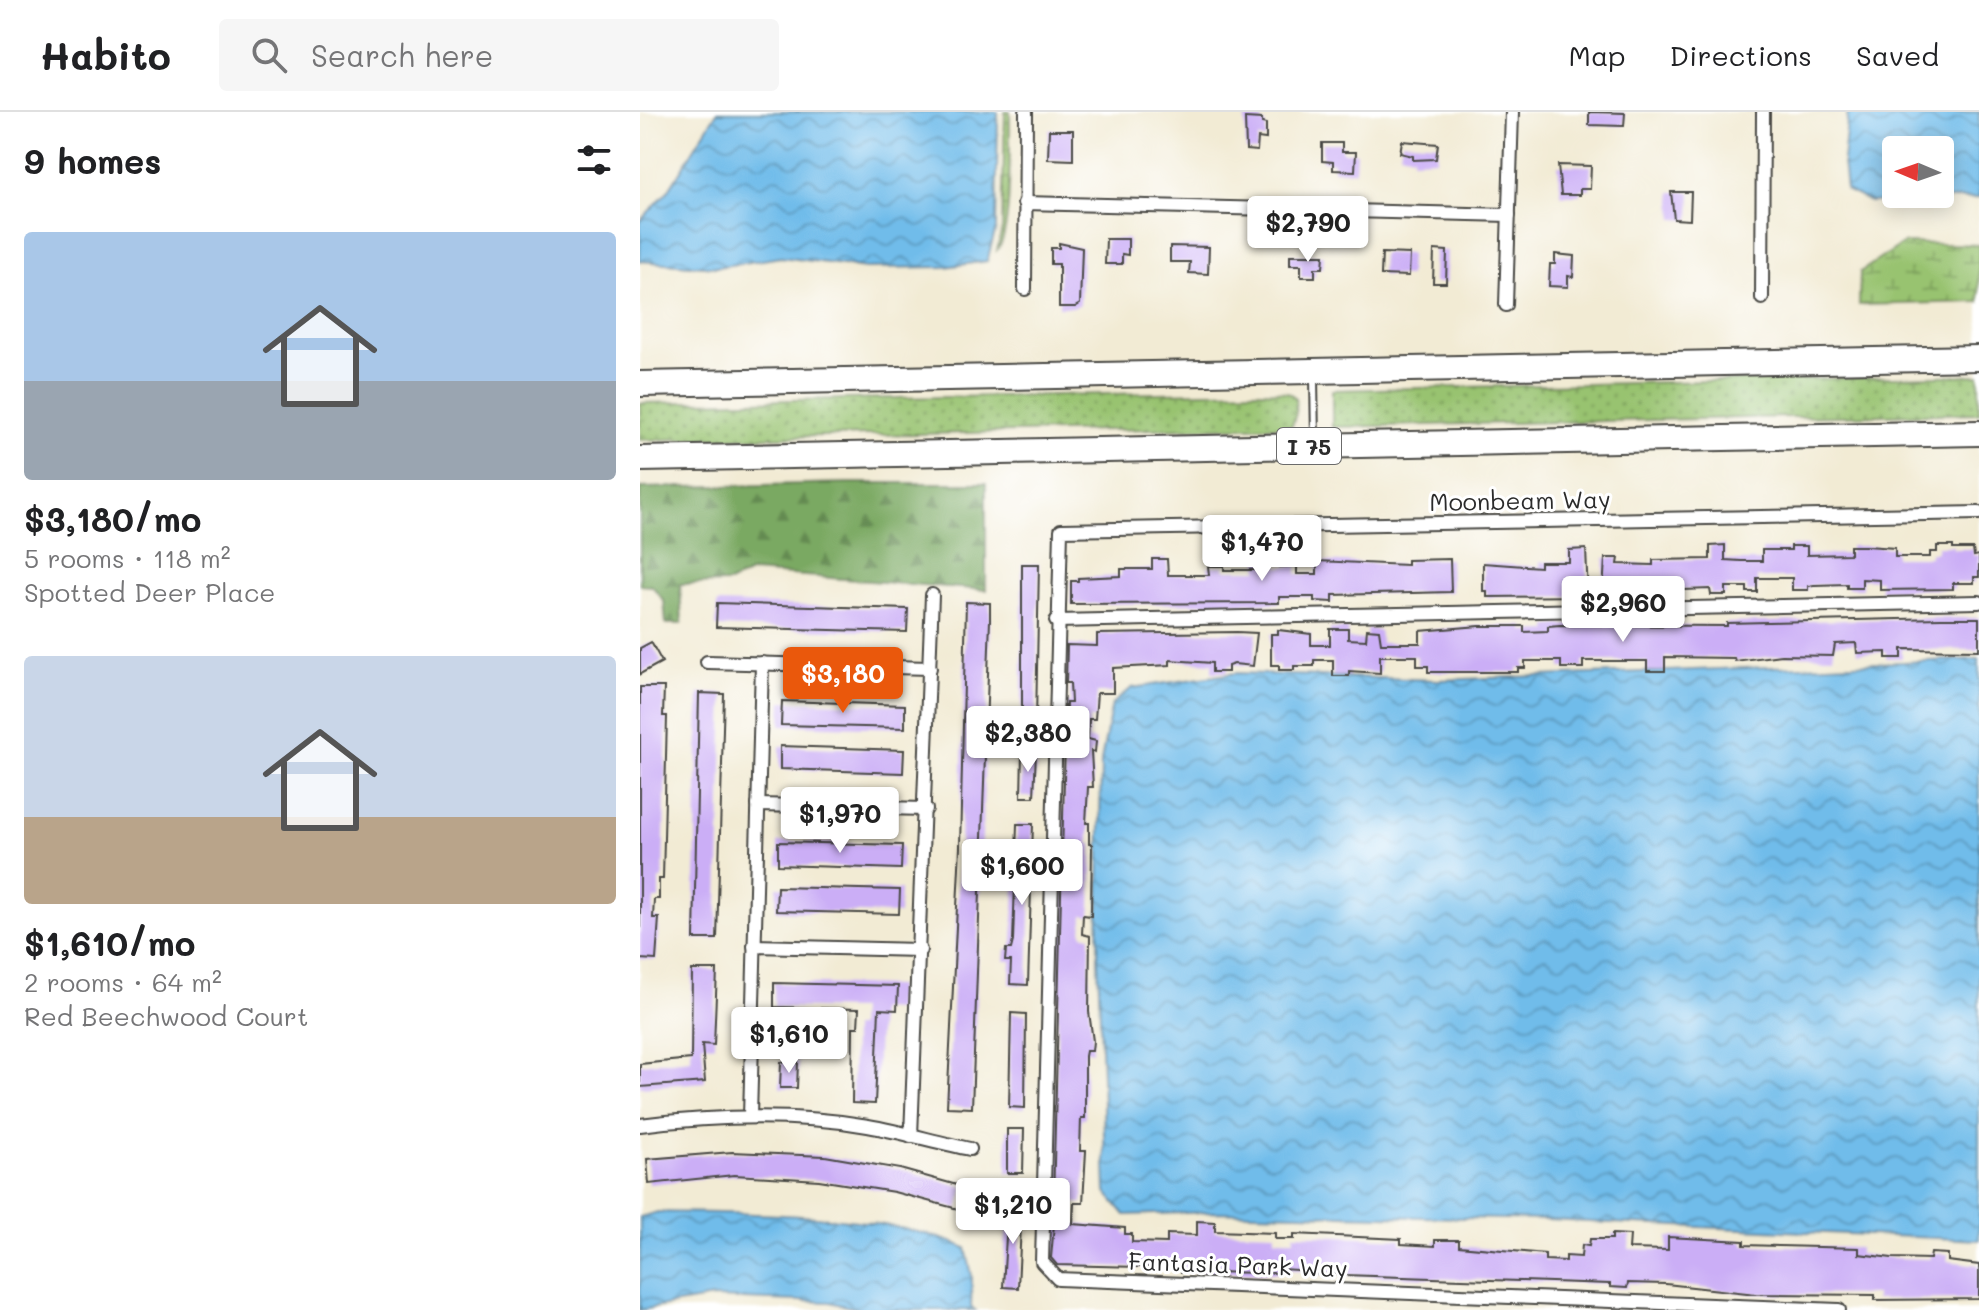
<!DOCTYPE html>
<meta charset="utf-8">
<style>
body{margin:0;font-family:Mali,sans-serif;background:#f6f6f6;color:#202124;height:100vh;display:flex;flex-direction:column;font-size:30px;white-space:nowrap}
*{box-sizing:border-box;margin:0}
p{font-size:26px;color:#757577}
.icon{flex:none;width:44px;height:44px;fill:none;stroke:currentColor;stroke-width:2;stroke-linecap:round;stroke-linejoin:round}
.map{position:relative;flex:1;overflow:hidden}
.sheet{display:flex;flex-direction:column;background:#fff;width:640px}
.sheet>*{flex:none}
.needle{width:52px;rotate:272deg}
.tools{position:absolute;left:1242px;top:24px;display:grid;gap:16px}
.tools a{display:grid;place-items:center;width:72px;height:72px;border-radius:8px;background:#fff;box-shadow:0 4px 20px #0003;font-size:40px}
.price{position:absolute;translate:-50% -68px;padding:0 18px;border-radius:8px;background:#fff;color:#222;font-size:26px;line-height:52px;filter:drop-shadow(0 2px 4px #0008)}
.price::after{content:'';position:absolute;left:50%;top:48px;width:24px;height:18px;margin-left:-12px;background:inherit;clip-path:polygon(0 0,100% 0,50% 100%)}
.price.active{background:#ea580c;color:#fff}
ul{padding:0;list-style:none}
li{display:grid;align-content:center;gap:16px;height:424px;padding:0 24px}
li span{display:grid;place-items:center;height:248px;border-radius:8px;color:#555}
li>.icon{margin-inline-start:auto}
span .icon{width:144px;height:144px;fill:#fffc;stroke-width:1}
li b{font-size:34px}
h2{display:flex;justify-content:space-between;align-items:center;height:96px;padding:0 24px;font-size:34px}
header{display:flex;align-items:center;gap:48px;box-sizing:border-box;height:112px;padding:0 40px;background:#fff;border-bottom:2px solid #e0e0e0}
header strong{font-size:38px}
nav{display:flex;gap:44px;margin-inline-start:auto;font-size:28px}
.search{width:560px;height:72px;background:#f6f6f6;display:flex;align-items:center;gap:20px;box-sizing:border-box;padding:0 28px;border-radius:8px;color:#757577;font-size:30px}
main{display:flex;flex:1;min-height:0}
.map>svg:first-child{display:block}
.grass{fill:url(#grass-dots);stroke:#62774e;stroke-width:2}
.forest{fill:url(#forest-firs);stroke:#526a46;stroke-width:2}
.wetland{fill:url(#wetland-marsh);stroke:#62774e;stroke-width:2}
.water{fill:url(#water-waves);stroke:#4e748a;stroke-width:2;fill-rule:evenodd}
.building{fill:#cbaef6}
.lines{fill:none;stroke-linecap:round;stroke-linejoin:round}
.lane-casing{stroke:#494844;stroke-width:10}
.street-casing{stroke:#494844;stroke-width:16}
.highway-casing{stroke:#494844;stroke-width:28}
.lane{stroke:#fff;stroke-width:6}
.street{stroke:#fff;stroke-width:12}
.highway{stroke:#fff;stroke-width:24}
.labels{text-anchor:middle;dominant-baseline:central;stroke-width:6;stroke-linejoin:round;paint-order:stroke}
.shield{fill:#fff;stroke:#6b6b6b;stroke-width:2}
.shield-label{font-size:22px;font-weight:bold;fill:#2b2b2b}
.street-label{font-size:24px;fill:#2b2b2b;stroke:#fff}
</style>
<header>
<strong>Habito</strong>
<div class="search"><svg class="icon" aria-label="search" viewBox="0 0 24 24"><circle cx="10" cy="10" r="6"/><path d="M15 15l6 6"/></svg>Search here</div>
<nav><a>Map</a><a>Directions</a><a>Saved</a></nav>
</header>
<main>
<section class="sheet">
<h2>9 homes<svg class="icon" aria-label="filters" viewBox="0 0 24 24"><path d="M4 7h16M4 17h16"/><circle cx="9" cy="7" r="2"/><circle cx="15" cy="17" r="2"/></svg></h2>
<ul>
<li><span style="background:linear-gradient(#a9c7e8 60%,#9aa5b1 0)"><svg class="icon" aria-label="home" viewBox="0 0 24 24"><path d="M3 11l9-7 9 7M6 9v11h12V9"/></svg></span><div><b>$3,180/mo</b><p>5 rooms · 118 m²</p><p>Spotted Deer Place</p></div></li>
<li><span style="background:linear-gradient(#c9d6e8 65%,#b9a48a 0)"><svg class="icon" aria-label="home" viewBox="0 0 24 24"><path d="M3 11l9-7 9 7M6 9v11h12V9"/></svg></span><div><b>$1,610/mo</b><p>2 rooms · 64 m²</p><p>Red Beechwood Court</p></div></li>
</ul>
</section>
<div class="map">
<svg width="1339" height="1198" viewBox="0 0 1339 1198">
<defs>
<pattern id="grass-dots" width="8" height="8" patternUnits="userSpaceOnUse" patternTransform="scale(2)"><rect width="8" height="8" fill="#98c370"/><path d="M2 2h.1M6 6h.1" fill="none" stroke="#7c9f5c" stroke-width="1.8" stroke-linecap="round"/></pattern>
<pattern id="forest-firs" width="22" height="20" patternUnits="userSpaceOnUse" patternTransform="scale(2)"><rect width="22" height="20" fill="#7aa962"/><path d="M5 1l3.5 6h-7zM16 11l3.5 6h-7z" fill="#648a51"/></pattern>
<pattern id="wetland-marsh" width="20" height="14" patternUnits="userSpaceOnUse" patternTransform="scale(2)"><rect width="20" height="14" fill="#98c370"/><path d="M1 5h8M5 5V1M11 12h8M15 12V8" fill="none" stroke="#7c9f5c"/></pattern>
<pattern id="water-waves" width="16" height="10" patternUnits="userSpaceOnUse" patternTransform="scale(2)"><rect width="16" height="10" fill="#70bcea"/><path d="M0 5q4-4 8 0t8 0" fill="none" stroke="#5c99be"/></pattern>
</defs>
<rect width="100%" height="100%" fill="#fff"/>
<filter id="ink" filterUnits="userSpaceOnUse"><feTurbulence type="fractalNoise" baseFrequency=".0125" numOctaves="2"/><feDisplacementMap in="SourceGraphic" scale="16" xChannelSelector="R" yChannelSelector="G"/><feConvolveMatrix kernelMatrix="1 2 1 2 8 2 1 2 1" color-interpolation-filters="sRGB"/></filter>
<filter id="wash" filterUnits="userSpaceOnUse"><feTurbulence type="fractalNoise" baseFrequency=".006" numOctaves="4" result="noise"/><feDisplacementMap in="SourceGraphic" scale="32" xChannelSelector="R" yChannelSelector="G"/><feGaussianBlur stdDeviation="1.8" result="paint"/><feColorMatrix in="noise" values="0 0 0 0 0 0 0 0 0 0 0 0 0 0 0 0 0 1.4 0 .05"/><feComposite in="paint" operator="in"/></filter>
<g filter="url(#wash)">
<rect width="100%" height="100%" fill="#f2ebd4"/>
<!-- grass -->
<g class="grass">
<polygon points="1339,263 1339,301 692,315 692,278"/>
<polygon points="619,279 647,280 655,285 656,301 652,314 0,328 0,291"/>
</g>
<!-- forest -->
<polygon class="forest" points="209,371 346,371 346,478 112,460 89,471 40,472 42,512 26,512 24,489 12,474 0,473 0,376"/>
<!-- wetland -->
<g class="wetland">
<path d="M365,0h5c-1,26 3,123 -13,138l5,-22z"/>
<polygon points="1264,131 1339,133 1339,190 1219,193 1220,160"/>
</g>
<!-- water -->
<g class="water">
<polygon points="77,0 358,0 356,116 347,149 305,155 226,156 141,145 77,155 0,149 0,109 28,79"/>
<path d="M1208,0h131v86l-109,4 -24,-12 -3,-29zM1256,38h44v44h-44z"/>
<polygon points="1339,547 1339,1128 907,1108 574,1100 485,1103 466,1080 458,848 461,649 472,592 492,576 596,561 798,568"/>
<path d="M18,1100c93,2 223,-1 308,36l6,28 -1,31 4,3h-114l-31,-8 -117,-4 -73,12v-93z"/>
</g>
<g id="blocks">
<!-- building -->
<g class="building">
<polygon points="949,0 985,1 984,14 949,13"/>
<polygon points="605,6 622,7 622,11 626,12 626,27 618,26 617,39 606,38"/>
<polygon points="409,18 433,18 433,48 408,47"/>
<polygon points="762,29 798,32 796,47 773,48 773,44 760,41"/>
<polygon points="682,31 702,31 702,40 716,40 715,59 693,58 693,50 682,49"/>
<polygon points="918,53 951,54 950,77 940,77 940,83 921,83"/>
<polygon points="1031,80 1051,80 1050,108 1034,107"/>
<polygon points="466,127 488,127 488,143 482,142 482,152 465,152"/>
<polygon points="419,131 442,136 440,192 435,195 419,195 419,152 411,152 411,136 419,136"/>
<polygon points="530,134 569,135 568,162 549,161 550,150 530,150"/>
<polygon points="794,138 807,139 806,171 793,171"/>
<polygon points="742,141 770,142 769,164 741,163"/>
<polygon points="915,142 934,144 933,165 928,164 928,175 909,174 910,152 915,152"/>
<polygon points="650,143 684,143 683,156 675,156 675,165 661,165 661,153 650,153"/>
<polygon points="1085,433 1085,448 1101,449 1122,449 1122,438 1151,438 1151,434 1167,434 1167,443 1210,442 1210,434 1226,434 1255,436 1255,445 1290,445 1290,440 1297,440 1297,434 1313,434 1313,437 1333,437 1334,444 1339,443 1339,465 1334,465 1334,471 1313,471 1313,477 1240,478 1240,468 1222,467 1222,476 1207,476 1207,472 1174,473 1168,474 1168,478 1152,478 1152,466 1117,466 1117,480 1107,480 1107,475 1086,475 1086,483 1071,483 1070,477 963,481 965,446 979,446 978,452 1013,453 1013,448 1070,447 1070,434"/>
<polygon points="618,437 631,437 631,445 636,445 639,455 657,454 657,462 677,462 677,449 767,453 767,448 810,447 811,480 693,483 693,490 674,489 674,485 639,485 639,491 431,492 431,469 438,469 438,466 481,464 481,457 512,457 512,447 527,447 528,463 569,463 568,454 584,454 584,458 618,458"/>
<polygon points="946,437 948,484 847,485 847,479 843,479 843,451 900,455 900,450 929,450 929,438"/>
<polygon points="382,452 399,452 396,610 382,610"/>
<polygon points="326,490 350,491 350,508 332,996 307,995 320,735"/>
<polygon points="77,491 268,497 267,520 76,515"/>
<polygon points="1301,506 1339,506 1339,538 1262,537 1262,546 1246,546 1246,540 1217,541 1216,531 1195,532 1193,544 1141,543 1095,549 1094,546 1025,545 1025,559 1007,559 1007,549 943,549 943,556 921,556 921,549 885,549 885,556 878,556 878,560 788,560 788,554 777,554 777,544 740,544 740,561 709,559 709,564 693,564 693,548 674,548 674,554 654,554 654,558 639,558 639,553 631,553 631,522 638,522 638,518 671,522 671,533 690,533 690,517 708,517 708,527 726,528 727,517 739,518 741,531 780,531 780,519 840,514 884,514 884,520 908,519 908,514 920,513 1087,514 1087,511"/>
<polygon points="597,520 617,521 613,554 594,552 588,554 588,560 572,560 572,551 530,548 530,553 473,556 473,581 457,581 455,607 449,607 448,627 456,629 455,640 451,639 453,675 448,675 446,711 449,711 449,732 452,732 451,804 443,803 442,822 450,824 449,900 453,929 452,939 446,939 445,944 445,1006 441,1006 440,1039 446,1039 443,1091 434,1091 433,1112 485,1116 485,1122 492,1122 492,1130 527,1131 527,1122 557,1123 557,1109 575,1110 575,1119 635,1121 635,1127 654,1127 654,1122 761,1127 761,1132 795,1134 795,1128 819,1128 819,1134 905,1142 905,1148 926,1149 926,1144 941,1145 942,1133 949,1134 950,1127 972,1127 972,1122 990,1123 989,1137 1028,1138 1028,1125 1104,1129 1104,1133 1219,1136 1219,1142 1252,1146 1290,1147 1291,1141 1308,1142 1308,1149 1339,1153 1339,1187 1235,1188 1235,1183 1116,1182 1026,1172 988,1171 987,1176 970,1175 970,1172 675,1162 675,1159 641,1157 641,1161 552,1160 541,1160 541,1156 417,1153 411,1146 416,1090 413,1090 426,591 431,591 430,571 426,571 427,533 457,534 457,522"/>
<polygon points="11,530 22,550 0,562 0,536"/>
<polygon points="0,575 24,575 23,604 27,604 23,767 19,767 19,787 14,787 13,806 19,806 16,848 0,847"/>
<polygon points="59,581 84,582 77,827 54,827"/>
<polygon points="142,589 265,593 265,616 141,613"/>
<polygon points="140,634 264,638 263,661 140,657"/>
<polygon points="382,640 396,640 394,685 381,685"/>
<polygon points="377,712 393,712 388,873 370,872 371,849 365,849 366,837 371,837 373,829"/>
<polygon points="138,730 262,733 261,757 138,753"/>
<polygon points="137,775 260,778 259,802 136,799"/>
<polygon points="52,858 77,858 74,933 62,932 65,970 0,975 0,952 51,947"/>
<polygon points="134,871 258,874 257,898 239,897 235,992 212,991 213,915 218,915 219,897 134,895"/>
<polygon points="371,901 386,902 385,996 369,995"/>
<polygon points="141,950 158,950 157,976 140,976"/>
<polygon points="367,1017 384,1017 383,1061 367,1061"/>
<polygon points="92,1040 185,1044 260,1057 324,1075 318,1097 254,1080 179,1068 94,1063 9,1072 7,1047"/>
<polygon points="368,1091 382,1091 378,1176 363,1175"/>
</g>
</g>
</g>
<g filter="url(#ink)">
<use href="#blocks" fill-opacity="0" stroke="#494844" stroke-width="2"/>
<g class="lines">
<defs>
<polyline id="lane" points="674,265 675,330"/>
<g id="street">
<polyline points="384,91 869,103"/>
<polyline points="385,177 386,0"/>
<polyline points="1122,186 1123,0"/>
<polyline points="866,193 872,0"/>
<polyline points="416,509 1339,490"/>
<polyline points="67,550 290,556"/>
<polyline points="118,693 286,697"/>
<polyline points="114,834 280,838"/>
<polyline points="110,1005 122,551"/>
<path d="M0,1013c75,-9 153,-12 228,1 34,6 68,16 102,23"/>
<polyline points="271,1024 292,483"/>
<polyline points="1199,1198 418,1167 402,1150 421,418 1339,401"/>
</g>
<g id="highway">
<polyline points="0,272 1339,246"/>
<polyline points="0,347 1339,321"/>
</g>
</defs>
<!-- lane casing -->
<use href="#lane" class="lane-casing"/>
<!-- street casing -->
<use href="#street" class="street-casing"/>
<!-- highway casing -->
<use href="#highway" class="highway-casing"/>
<!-- lane -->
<use href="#lane" class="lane"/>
<!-- street -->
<use href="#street" class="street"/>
<!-- highway -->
<use href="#highway" class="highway"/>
</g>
</g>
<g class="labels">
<!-- shield labels -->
<rect class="shield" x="637" y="316" width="64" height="36" rx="6"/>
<g class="shield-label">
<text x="669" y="334">I 75</text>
</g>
<!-- street labels -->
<g class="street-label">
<text transform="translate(880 388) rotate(-1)">Moonbeam Way</text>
<text transform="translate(598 1152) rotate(2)">Fantasia Park Way</text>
</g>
</g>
</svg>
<div class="tools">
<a><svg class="needle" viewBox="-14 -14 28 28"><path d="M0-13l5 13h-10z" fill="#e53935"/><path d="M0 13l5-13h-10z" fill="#757577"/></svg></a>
</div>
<b class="price" style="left:668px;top:152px">$2,790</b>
<b class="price" style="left:622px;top:471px">$1,470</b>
<b class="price" style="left:983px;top:532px">$2,960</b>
<b class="price active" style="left:203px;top:603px">$3,180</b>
<b class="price" style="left:388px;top:662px">$2,380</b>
<b class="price" style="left:200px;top:743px">$1,970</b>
<b class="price" style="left:382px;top:795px">$1,600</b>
<b class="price" style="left:149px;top:963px">$1,610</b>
<b class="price" style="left:373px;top:1134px">$1,210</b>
</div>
</main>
